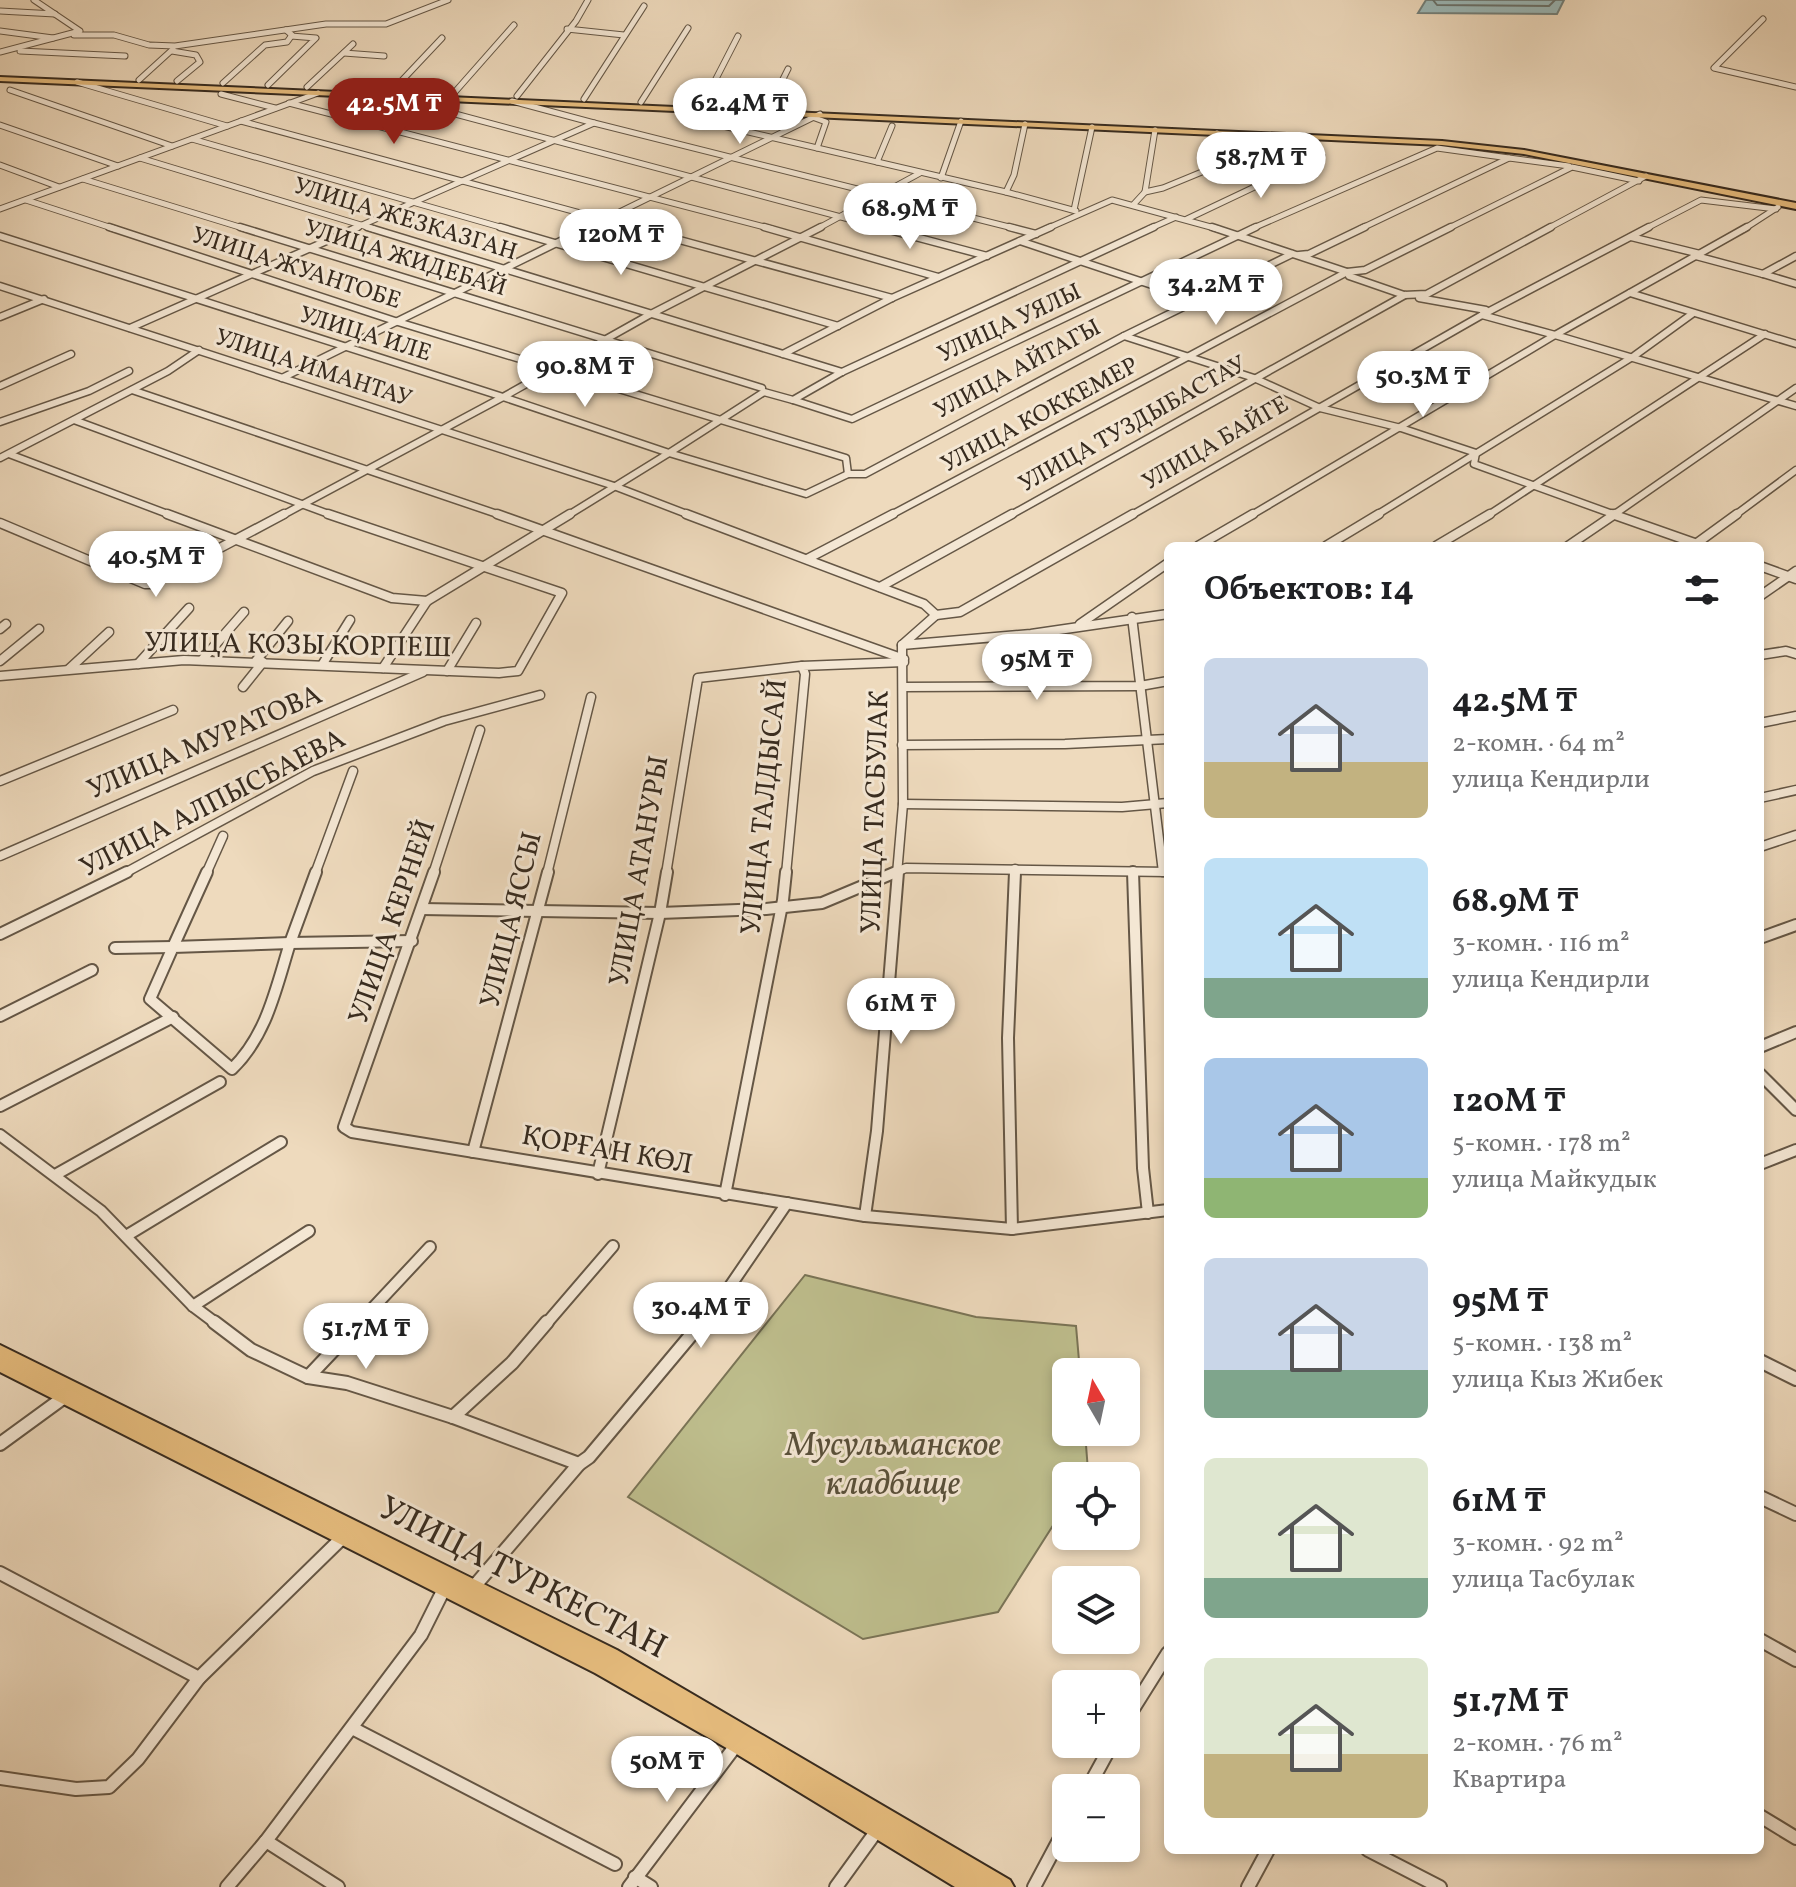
<!DOCTYPE html>
<html lang="ru">
<meta charset="utf-8">
<style>
body{margin:0;font-family:Vollkorn,serif;background:#f6f6f6;color:#202124;height:100vh;display:flex;flex-direction:column;font-size:30px;white-space:nowrap}
*{box-sizing:border-box;margin:0}
p{font-size:26px;color:#757577}
.icon{flex:none;width:44px;height:44px;fill:none;stroke:currentColor;stroke-width:2;stroke-linecap:round;stroke-linejoin:round}
.map{position:relative;flex:1;overflow:hidden}
.sheet{position:absolute;left:1164px;top:542px;width:600px;height:1312px;display:flex;flex-direction:column;background:#fff;border-radius:12px;box-shadow:0 4px 12px #0003}
.sheet>*{flex:none}
.needle{width:52px;rotate:351deg}
.controls{position:absolute;left:1052px;top:1358px;display:grid;gap:16px}
.controls a{display:grid;place-items:center;width:88px;height:88px;border-radius:12px;background:#fff;box-shadow:0 4px 12px #0003;font-size:40px}
.price{position:absolute;translate:-50% -68px;padding:0 18px;border-radius:28px;background:#fff;color:#222;font-size:26px;line-height:52px;filter:drop-shadow(0 2px 4px #0008)}
.price::after{content:'';position:absolute;left:50%;top:48px;width:24px;height:18px;margin-left:-12px;background:inherit;clip-path:polygon(0 0,100% 0,50% 100%)}
.price.selected{background:#8f2418;color:#fff}
ul{padding:0;list-style:none}
li{display:flex;align-items:center;gap:24px;height:200px;padding:0 40px}
li span{display:grid;place-items:center;flex:none;width:224px;height:160px;border-radius:12px;color:#555}
li>.icon{margin-inline-start:auto}
span .icon{width:96px;height:96px;fill:#fffc;stroke-width:1}
li b{font-size:34px}
h2{display:flex;justify-content:space-between;align-items:center;height:96px;padding:0 40px;font-size:34px}
.map>svg:first-child{display:block}
.green{fill:#bebe8d;stroke:#7a7456;stroke-width:2}
.water{fill:#9bb9b9;stroke:#73807b;stroke-width:2}
.lines{fill:none;stroke-linecap:round;stroke-linejoin:round}
.shore{stroke:#69726c;stroke-width:2}
.minor-far4-casing{stroke:#655746;stroke-width:7}
.minor-far3-casing{stroke:#655746;stroke-width:9}
.minor-far2-casing{stroke:#655746;stroke-width:11}
.minor-far1-casing{stroke:#655746;stroke-width:14}
.minor-casing{stroke:#655746;stroke-width:16}
.primary-casing{stroke:#372b1f;stroke-width:4}
.trunk-casing{stroke:#372b1f;stroke-width:4}
.minor-far4{stroke:#f4e7d4;stroke-width:5}
.minor-far3{stroke:#f4e7d4;stroke-width:6}
.minor-far2{stroke:#f4e7d4;stroke-width:8}
.minor-far1{stroke:#f4e7d4;stroke-width:10}
.minor{stroke:#f4e7d4;stroke-width:12}
.primary{fill:#e7bd7e;fill-rule:evenodd}
.trunk{fill:#e7bd7e;fill-rule:evenodd}
.labels{text-anchor:middle;dominant-baseline:central;stroke-width:6;stroke-linejoin:round;paint-order:stroke}
.far-street-label{font-size:24px;fill:#372b1f;stroke:#f4e7d4}
.street-label{font-size:28px;fill:#372b1f;stroke:#f4e7d4}
.near-park-label{font-size:34px;font-style:italic;fill:#59503a;stroke:#f4e7d4}
.near-street-label{font-size:34px;fill:#372b1f;stroke:#f4e7d4}
</style>
<div class="map">
<svg width="1796" height="1887" viewBox="0 0 1796 1887">
<rect width="100%" height="100%" fill="#eedabd"/>
<filter id="stains"><feTurbulence type="fractalNoise" baseFrequency=".0025" numOctaves="4"/><feColorMatrix values="0 0 0 0 .2 0 0 0 0 .09 0 0 0 0 .02 0 0 0 .5 -.17"/></filter>
<radialGradient id="worn" r=".72"><stop offset=".6" stop-color="#630" stop-opacity="0"/><stop offset="1" stop-color="#630" stop-opacity=".3"/></radialGradient>
<!-- green -->
<polygon class="green" points="805,1275 976,1317 1076,1326 1080,1372 1066,1372 1066,1432 1085,1432 1088,1471 1085,1476 1066,1476 1066,1505 998,1612 863,1639 628,1497"/>
<!-- water -->
<polygon class="water" points="1426,0 1564,0 1557,14 1418,13"/>
<g class="lines">
<!-- shore -->
<polyline class="shore" points="1433,0 1437,5 1549,6 1555,0"/>
<defs>
<g id="minor-far4">
<polyline points="0,11 55,14"/>
<polyline points="1763,19 1714,68 1796,87"/>
<polyline points="567,29 624,35"/>
<polyline points="0,31 53,38"/>
<polyline points="74,35 114,35 149,45 175,46 326,24 386,24 448,0"/>
<polyline points="20,51 125,56"/>
<polyline points="172,51 196,55 200,62 177,81"/>
<polyline points="0,52 80,31 34,0"/>
<polyline points="344,53 384,56"/>
<polyline points="139,80 173,49"/>
<polyline points="77,82 227,126"/>
<polyline points="223,83 265,45 287,42 292,35 286,30"/>
<polyline points="268,85 316,38 291,36"/>
<polyline points="307,87 353,44"/>
<polyline points="10,90 172,146"/>
<polyline points="392,91 442,38"/>
<polyline points="454,93 514,25"/>
<polyline points="221,94 275,108"/>
<polyline points="388,96 886,229"/>
<polyline points="517,96 576,21 588,0"/>
<polyline points="584,99 644,6"/>
<polyline points="641,102 688,28"/>
<polyline points="289,103 772,229"/>
<polyline points="703,104 738,36"/>
<polyline points="769,107 788,69"/>
<polyline points="815,118 826,122 817,148"/>
<polyline points="693,119 1006,192 1014,175 1025,124"/>
<polyline points="241,121 639,229"/>
<polyline points="594,123 1017,229"/>
<polyline points="0,125 118,166"/>
<polyline points="192,139 507,229"/>
<polyline points="140,158 374,229"/>
<polyline points="877,162 892,126"/>
<polyline points="0,165 59,187"/>
<polyline points="941,178 961,121"/>
<polyline points="83,179 246,229"/>
<polyline points="1006,192 1076,211"/>
<polyline points="1145,192 1163,188 1231,160 1218,149 1217,133"/>
<polyline points="26,200 115,229"/>
<polyline points="1133,205 1145,192 1155,130"/>
<polyline points="0,209 318,93"/>
<polyline points="1074,210 1092,127"/>
<polyline points="1187,219 1322,155"/>
<polyline points="353,229 594,123 512,101"/>
<polyline points="585,229 820,114"/>
<polyline points="817,229 920,173"/>
<polyline points="1046,229 1112,200 1218,229"/>
<polyline points="1149,229 1176,217"/>
<polyline points="1251,229 1437,148 1509,158"/>
<polyline points="1360,229 1509,158 1569,166"/>
<polyline points="1447,229 1572,167 1639,181"/>
<polyline points="1547,229 1646,176"/>
<polyline points="1645,229 1701,200 1776,209"/>
<polyline points="1744,229 1778,207"/>
</g>
<g id="minor-far3">
<polyline points="109,227 398,322 846,458 848,474"/>
<polyline points="240,227 762,388"/>
<polyline points="367,227 842,372"/>
<polyline points="500,227 838,326"/>
<polyline points="632,227 892,298"/>
<polyline points="764,227 938,277"/>
<polyline points="878,227 987,256"/>
<polyline points="1009,227 1036,234"/>
<polyline points="1212,227 1347,272 1349,276 1404,295 1427,294 1551,227"/>
<polyline points="1747,227 1555,335 1796,406"/>
<polyline points="0,236 503,397 281,516"/>
<polyline points="1631,237 1700,254"/>
<polyline points="1020,241 1197,300"/>
<polyline points="1299,255 1309,254 1365,227"/>
<polyline points="1696,256 1763,274"/>
<polyline points="1796,256 1763,274 1796,284"/>
<polyline points="0,286 614,486 692,516"/>
<polyline points="1630,293 1796,344"/>
<polyline points="1419,298 1486,310 1482,315 1555,335"/>
<polyline points="0,317 44,299"/>
<polyline points="130,328 358,227"/>
<polyline points="1124,336 1254,378 1320,408 1401,428 1476,453 1474,464 1618,516"/>
<polyline points="783,354 892,298 1051,227"/>
<polyline points="282,378 589,227"/>
<polyline points="0,386 71,354"/>
<polyline points="132,390 503,516"/>
<polyline points="793,400 852,419 1256,227"/>
<polyline points="74,420 334,516"/>
<polyline points="0,422 89,391 129,371"/>
<polyline points="669,453 806,494 848,474 865,474 1124,336 1292,254"/>
<polyline points="669,453 764,392 793,400 842,372 1154,227"/>
<polyline points="9,454 173,516"/>
<polyline points="0,458 168,371 199,350"/>
<polyline points="567,516 669,453 503,397 649,315 821,227"/>
<polyline points="889,516 1347,272 1365,270 1451,227"/>
<polyline points="1009,516 1405,295"/>
<polyline points="1130,516 1482,315 1649,227"/>
<polyline points="1250,516 1555,335"/>
<polyline points="1375,516 1634,356 1692,314"/>
<polyline points="1487,516 1765,334"/>
<polyline points="1612,516 1796,388"/>
<polyline points="1734,516 1796,470"/>
</g>
<g id="minor-far2">
<polyline points="167,514 392,598 427,601"/>
<polyline points="497,514 904,659"/>
<polyline points="686,514 924,604 936,615"/>
<polyline points="1612,514 1703,546"/>
<polyline points="0,523 145,584 152,584 284,514"/>
<polyline points="1198,546 1253,514"/>
<polyline points="1326,546 1379,514"/>
<polyline points="1436,546 1490,514"/>
<polyline points="1568,546 1615,514"/>
<polyline points="1693,546 1737,514"/>
<polyline points="807,559 893,514"/>
<polyline points="1760,566 1796,579"/>
<polyline points="880,587 1012,514"/>
<polyline points="1760,596 1796,571"/>
<polyline points="936,615 960,612 1133,514"/>
<polyline points="1132,617 1163,872"/>
<polyline points="1080,624 1168,563"/>
<polyline points="0,629 6,624"/>
<polyline points="902,645 1031,634 1168,614"/>
<polyline points="1760,655 1786,651 1796,654"/>
<polyline points="202,660 244,612"/>
<polyline points="0,661 39,629"/>
<polyline points="255,662 288,621"/>
<polyline points="138,664 189,608"/>
<polyline points="322,665 350,620"/>
<polyline points="383,668 427,601 570,514"/>
<polyline points="69,669 109,632"/>
<polyline points="447,671 476,623"/>
<polyline points="0,676 184,660 499,673 518,671 562,593 328,514"/>
<polyline points="243,687 263,662"/>
<polyline points="903,687 1140,686 1168,681"/>
<polyline points="1760,723 1796,716"/>
<polyline points="902,745 1065,744 1168,739"/>
<polyline points="0,781 173,710"/>
<polyline points="1760,798 1796,790"/>
<polyline points="903,804 1122,807 1168,803"/>
<polyline points="1760,847 1796,835"/>
<polyline points="0,856 423,672"/>
<polyline points="123,874 313,771 444,721 540,695"/>
<polyline points="206,874 223,836"/>
<polyline points="315,874 353,771"/>
<polyline points="433,874 480,730"/>
<polyline points="547,874 591,697"/>
<polyline points="666,874 698,678 802,666"/>
<polyline points="786,874 805,674 802,666 904,662"/>
<polyline points="891,874 906,868 1168,872"/>
<polyline points="897,874 903,804 902,645 936,615"/>
<polyline points="1015,874 1015,869"/>
</g>
<g id="minor-far1">
<polyline points="316,872 290,943 412,941"/>
<polyline points="434,872 344,1127 352,1132 865,1216 1012,1229 1168,1210"/>
<polyline points="1133,872 1143,1168 1148,1213"/>
<polyline points="422,909 660,913 766,909 822,903 896,872"/>
<polyline points="0,934 127,872"/>
<polyline points="1760,938 1796,925"/>
<path d="M290,943c-14,45 -23,92 -58,126l-82,-70 23,-52z"/>
<polyline points="173,947 207,872"/>
<polyline points="115,948 173,947"/>
<polyline points="0,1016 92,970"/>
<polyline points="1760,1047 1796,1032"/>
<polyline points="1760,1074 1796,1110"/>
<polyline points="0,1106 173,1017"/>
<polyline points="0,1135 101,1211 193,1306 217,1324"/>
<polyline points="473,1152 548,872"/>
<polyline points="1760,1164 1796,1150"/>
<polyline points="598,1174 660,913 667,872"/>
<polyline points="55,1175 220,1082"/>
<polyline points="725,1195 783,900 786,872"/>
<polyline points="865,1216 877,1131 898,872"/>
<polyline points="1012,1229 1008,1038 1015,872"/>
<polyline points="126,1236 281,1142"/>
<polyline points="193,1306 309,1231"/>
<polyline points="358,1324 430,1247"/>
<polyline points="546,1324 613,1246"/>
<polyline points="700,1324 722,1298 787,1203"/>
</g>
<g id="minor">
<polyline points="214,1322 251,1350 308,1377 347,1383 453,1417 579,1464 472,1589"/>
<polyline points="1760,1361 1796,1379"/>
<polyline points="308,1377 360,1322"/>
<polyline points="453,1417 512,1363 547,1322"/>
<polyline points="0,1444 63,1398"/>
<polyline points="579,1464 589,1457 702,1322"/>
<polyline points="1760,1497 1796,1514"/>
<polyline points="0,1573 199,1678"/>
<polyline points="1760,1640 1796,1660"/>
<polyline points="1126,1720 1168,1653"/>
<polyline points="352,1728 615,1864"/>
<polyline points="0,1778 76,1789 109,1787 138,1759 199,1678 342,1538"/>
<polyline points="1088,1788 1112,1744"/>
<polyline points="1760,1816 1796,1838"/>
<polyline points="266,1841 338,1887"/>
<polyline points="1368,1850 1440,1887"/>
<polyline points="635,1877 651,1887"/>
<polyline points="227,1887 266,1841 421,1635 445,1587"/>
<polyline points="629,1887 737,1744"/>
<polyline points="836,1887 878,1829"/>
<polyline points="1034,1887 1066,1827"/>
<polyline points="1248,1887 1268,1850"/>
</g>
<polygon id="primary" points="0,77 1442,141 1524,150 1796,203 1796,209 1524,154 1442,145 0,81"/>
<polygon id="trunk" points="0,1345 617,1650 1010,1880 1014,1887 955,1887 730,1750 595,1673 0,1372"/>
</defs>
<!-- minor-far4 casing -->
<use href="#minor-far4" class="minor-far4-casing"/>
<!-- minor-far3 casing -->
<use href="#minor-far3" class="minor-far3-casing"/>
<!-- minor-far2 casing -->
<use href="#minor-far2" class="minor-far2-casing"/>
<!-- minor-far1 casing -->
<use href="#minor-far1" class="minor-far1-casing"/>
<!-- minor casing -->
<use href="#minor" class="minor-casing"/>
<!-- primary casing -->
<use href="#primary" class="primary-casing"/>
<!-- trunk casing -->
<use href="#trunk" class="trunk-casing"/>
<!-- minor-far4 -->
<use href="#minor-far4" class="minor-far4"/>
<!-- minor-far3 -->
<use href="#minor-far3" class="minor-far3"/>
<!-- minor-far2 -->
<use href="#minor-far2" class="minor-far2"/>
<!-- minor-far1 -->
<use href="#minor-far1" class="minor-far1"/>
<!-- minor -->
<use href="#minor" class="minor"/>
<!-- primary -->
<use href="#primary" class="primary"/>
<!-- trunk -->
<use href="#trunk" class="trunk"/>
</g>
<g class="labels">
<!-- far-street labels -->
<g class="far-street-label">
<text transform="translate(405 220) rotate(17)">УЛИЦА ЖЕЗКАЗГАН</text>
<text transform="translate(405 259) rotate(17)">УЛИЦА ЖИДЕБАЙ</text>
<text transform="translate(296 269) rotate(18)">УЛИЦА ЖУАНТОБЕ</text>
<text transform="translate(1010 324) rotate(-25)">УЛИЦА УЯЛЫ</text>
<text transform="translate(365 335) rotate(17)">УЛИЦА ИЛЕ</text>
<text transform="translate(313 369) rotate(18)">УЛИЦА ИМАНТАУ</text>
<text transform="translate(1018 370) rotate(-28)">УЛИЦА АЙТАГЫ</text>
<text transform="translate(1040 416) rotate(-28)">УЛИЦА КОККЕМЕР</text>
<text transform="translate(1133 425) rotate(-29)">УЛИЦА ТУЗДЫБАСТАУ</text>
<text transform="translate(1216 444) rotate(-30)">УЛИЦА БАЙГЕ</text>
</g>
<!-- street labels -->
<g class="street-label">
<text transform="translate(298 646) rotate(1)">УЛИЦА КОЗЫ КОРПЕШ</text>
<text transform="translate(205 743) rotate(-23)">УЛИЦА МУРАТОВА</text>
<text transform="translate(213 804) rotate(-27)">УЛИЦА АЛПЫСБАЕВА</text>
<text transform="translate(765 807) rotate(-84)">УЛИЦА ТАЛДЫСАЙ</text>
<text transform="translate(876 812) rotate(-88)">УЛИЦА ТАСБУЛАК</text>
<text transform="translate(640 871) rotate(-80)">УЛИЦА АТАНУРЫ</text>
<text transform="translate(512 920) rotate(-76)">УЛИЦА ЯССЫ</text>
<text transform="translate(393 922) rotate(-71)">УЛИЦА КЕРНЕЙ</text>
<text transform="translate(607 1151) rotate(10)">ҚОРҒАН КӨЛ</text>
</g>
<!-- near-park labels -->
<g class="near-park-label">
<text x="893" y="1446">Мусульманское<tspan x="893" dy="39">кладбище</tspan></text>
</g>
<!-- near-street labels -->
<g class="near-street-label">
<text transform="translate(522 1579) rotate(27)">УЛИЦА ТУРКЕСТАН</text>
</g>
</g>
<rect width="100%" height="100%" filter="url(#stains)"/>
<rect width="100%" height="100%" fill="url(#worn)"/>
</svg>
<div class="controls">
<a><svg class="needle" viewBox="-14 -14 28 28"><path d="M0-13l5 13h-10z" fill="#e53935"/><path d="M0 13l5-13h-10z" fill="#757577"/></svg></a>
<a><svg class="icon" aria-label="locate" viewBox="0 0 24 24"><circle cx="12" cy="12" r="6"/><path d="M12 2v4M12 18v4M2 12h4M18 12h4"/></svg></a>
<a><svg class="icon" aria-label="layers" viewBox="0 0 24 24"><path d="M12 4l9 5-9 5-9-5zM3 14l9 5 9-5"/></svg></a>
<a>+</a>
<a>−</a>
</div>
<b class="price selected" style="left:394px;top:146px">42.5M ₸</b>
<b class="price" style="left:740px;top:146px">62.4M ₸</b>
<b class="price" style="left:1261px;top:200px">58.7M ₸</b>
<b class="price" style="left:910px;top:251px">68.9M ₸</b>
<b class="price" style="left:621px;top:277px">120M ₸</b>
<b class="price" style="left:1216px;top:327px">34.2M ₸</b>
<b class="price" style="left:585px;top:409px">90.8M ₸</b>
<b class="price" style="left:1423px;top:419px">50.3M ₸</b>
<b class="price" style="left:156px;top:599px">40.5M ₸</b>
<b class="price" style="left:1037px;top:702px">95M ₸</b>
<b class="price" style="left:901px;top:1046px">61M ₸</b>
<b class="price" style="left:701px;top:1350px">30.4M ₸</b>
<b class="price" style="left:366px;top:1371px">51.7M ₸</b>
<b class="price" style="left:667px;top:1804px">50M ₸</b>
<section class="sheet">
<h2>Объектов: 14<svg class="icon" aria-label="filters" viewBox="0 0 24 24"><path d="M4 7h16M4 17h16"/><circle cx="9" cy="7" r="2"/><circle cx="15" cy="17" r="2"/></svg></h2>
<ul>
<li><span style="background:linear-gradient(#c9d6e8 65%,#c2b280 0)"><svg class="icon" aria-label="home" viewBox="0 0 24 24"><path d="M3 11l9-7 9 7M6 9v11h12V9"/></svg></span><div><b>42.5M ₸</b><p>2-комн. · 64 m²</p><p>улица Кендирли</p></div></li>
<li><span style="background:linear-gradient(#bfe0f5 75%,#7fa58c 0)"><svg class="icon" aria-label="home" viewBox="0 0 24 24"><path d="M3 11l9-7 9 7M6 9v11h12V9"/></svg></span><div><b>68.9M ₸</b><p>3-комн. · 116 m²</p><p>улица Кендирли</p></div></li>
<li><span style="background:linear-gradient(#a9c7e8 75%,#8fb573 0)"><svg class="icon" aria-label="home" viewBox="0 0 24 24"><path d="M3 11l9-7 9 7M6 9v11h12V9"/></svg></span><div><b>120M ₸</b><p>5-комн. · 178 m²</p><p>улица Майкудык</p></div></li>
<li><span style="background:linear-gradient(#c9d6e8 70%,#7fa58c 0)"><svg class="icon" aria-label="home" viewBox="0 0 24 24"><path d="M3 11l9-7 9 7M6 9v11h12V9"/></svg></span><div><b>95M ₸</b><p>5-комн. · 138 m²</p><p>улица Кыз Жибек</p></div></li>
<li><span style="background:linear-gradient(#dfe7d0 75%,#7fa58c 0)"><svg class="icon" aria-label="home" viewBox="0 0 24 24"><path d="M3 11l9-7 9 7M6 9v11h12V9"/></svg></span><div><b>61M ₸</b><p>3-комн. · 92 m²</p><p>улица Тасбулак</p></div></li>
<li><span style="background:linear-gradient(#dfe7d0 60%,#c2b280 0)"><svg class="icon" aria-label="home" viewBox="0 0 24 24"><path d="M3 11l9-7 9 7M6 9v11h12V9"/></svg></span><div><b>51.7M ₸</b><p>2-комн. · 76 m²</p><p>Квартира</p></div></li>
</ul>
</section>
</div>
